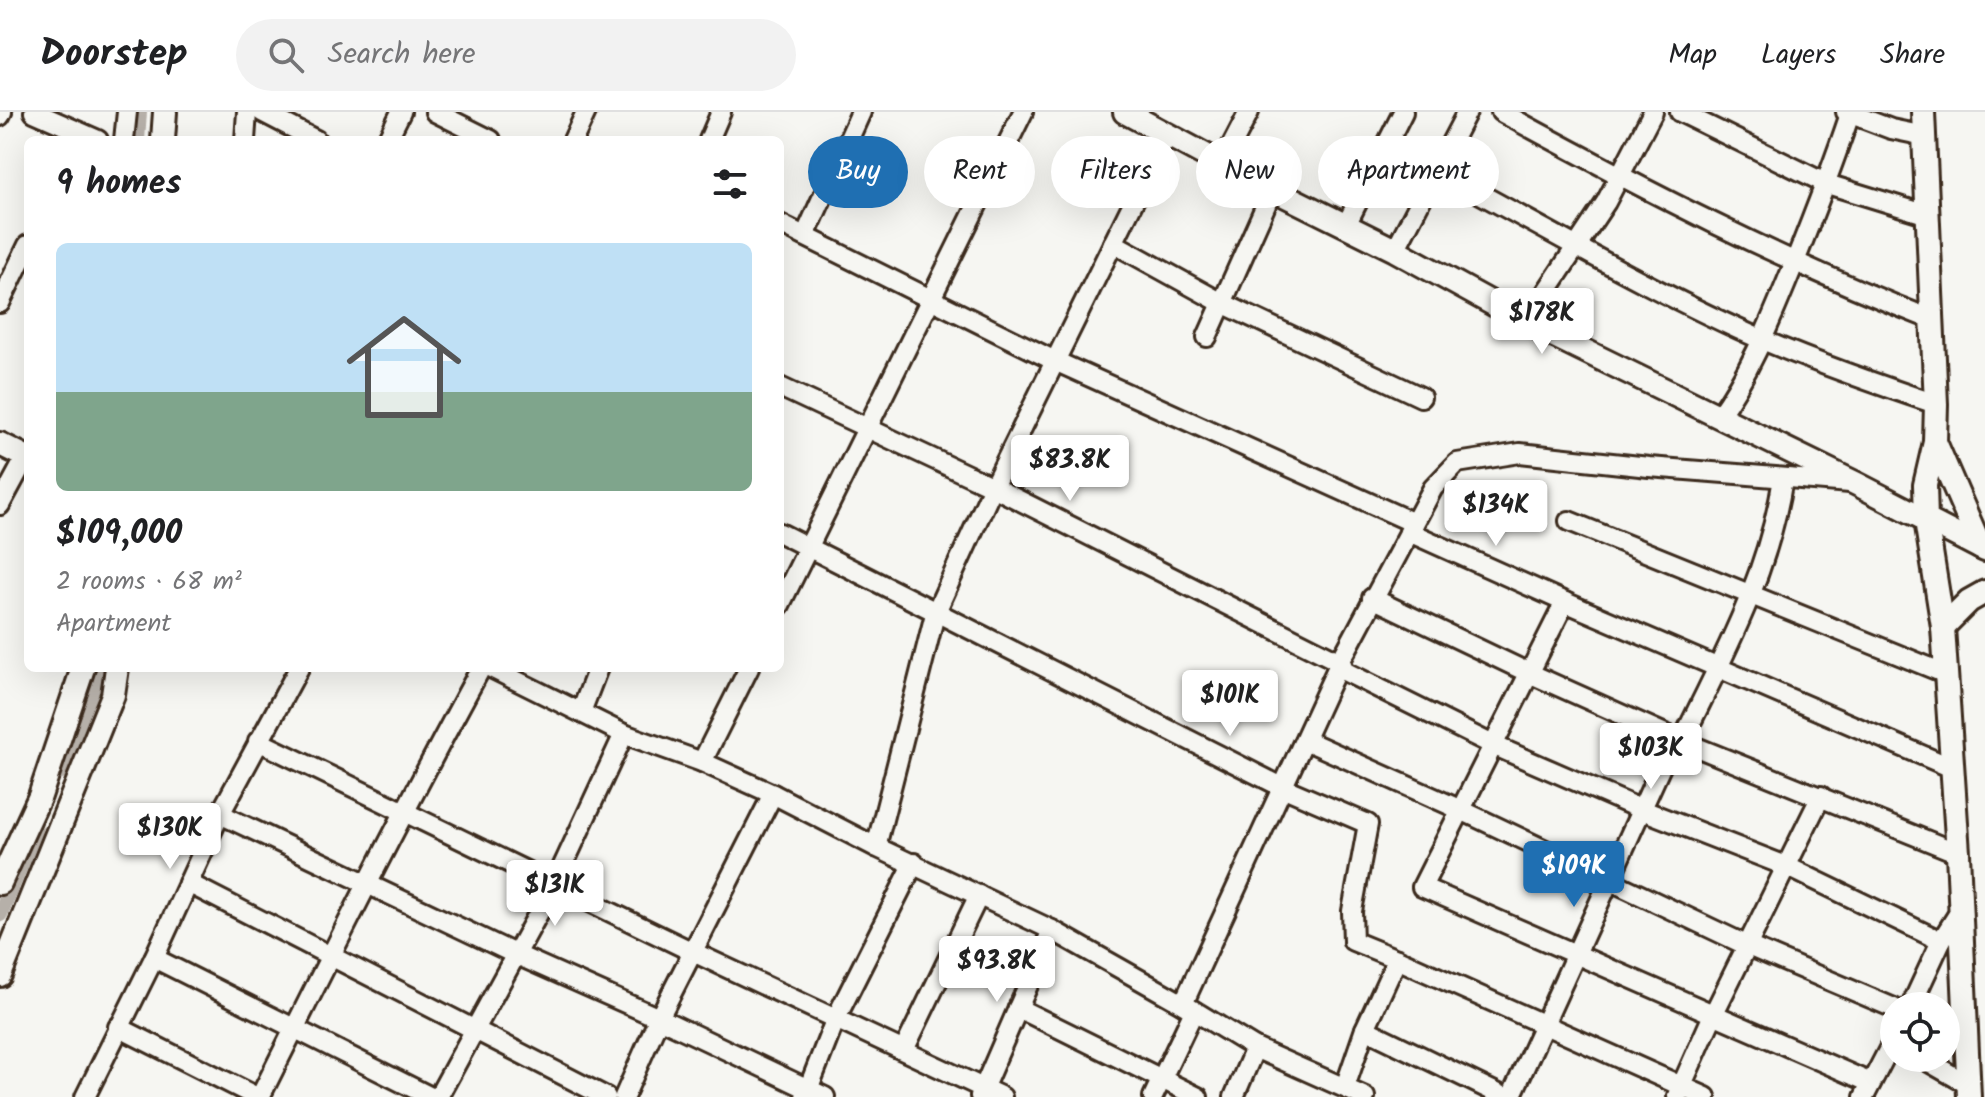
<!DOCTYPE html>
<meta charset="utf-8">
<style>
body{margin:0;font-family:Kalam,sans-serif;background:#f2f2f2;color:#202124;height:100vh;display:flex;flex-direction:column;font-size:30px;white-space:nowrap}
*{box-sizing:border-box;margin:0}
p{font-size:26px;color:#757577}
.icon{flex:none;width:44px;height:44px;fill:none;stroke:currentColor;stroke-width:2;stroke-linecap:round;stroke-linejoin:round}
.map{position:relative;flex:1;overflow:hidden}
.sheet{position:absolute;left:24px;top:24px;width:760px;height:536px;display:flex;flex-direction:column;background:#fff;border-radius:12px;box-shadow:0 8px 32px #0002}
.sheet>*{flex:none}
.top-card{position:absolute;left:808px;top:24px;width:760px;height:72px;display:flex;gap:16px}
.tools{position:absolute;left:1880px;top:880px;display:grid;gap:16px}
.tools a{display:grid;place-items:center;width:80px;height:80px;border-radius:50%;background:#fff;box-shadow:0 8px 32px #0002;font-size:40px}
.price{position:absolute;translate:-50% -68px;padding:0 18px;border-radius:8px;background:#fff;color:#222;font-size:26px;line-height:52px;filter:drop-shadow(0 2px 4px #0008)}
.price::after{content:'';position:absolute;left:50%;top:48px;width:24px;height:18px;margin-left:-12px;background:inherit;clip-path:polygon(0 0,100% 0,50% 100%)}
.price.selected{background:#1f6fb2;color:#fff}
ul{padding:0;list-style:none}
li{display:grid;align-content:center;gap:16px;height:424px;padding:0 32px}
li+li{border-top:2px solid #e0e0e0}
li span{display:grid;place-items:center;height:248px;border-radius:12px;color:#555}
li>.icon{margin-inline-start:auto}
span .icon{width:144px;height:144px;fill:#fffc;stroke-width:1}
li b{font-size:34px}
h2{display:flex;justify-content:space-between;align-items:center;height:96px;padding:0 32px;font-size:34px}
.tag{padding:0 28px;border-radius:36px;background:#fff;box-shadow:0 8px 32px #0002;font-size:28px;line-height:72px}
.tag.selected{background:#1f6fb2;color:#fff}
header{display:flex;align-items:center;gap:48px;box-sizing:border-box;height:112px;padding:0 40px;background:#fff;border-bottom:2px solid #e0e0e0}
header strong{font-size:38px}
nav{display:flex;gap:44px;margin-inline-start:auto;font-size:28px}
.search{width:560px;height:72px;background:#f2f2f2;display:flex;align-items:center;gap:20px;box-sizing:border-box;padding:0 28px;border-radius:44px;color:#757577;font-size:30px}
.map>svg:first-child{display:block}
.lines{fill:none;stroke-linecap:round;stroke-linejoin:round}
.canal{stroke:#b6b0a9;stroke-width:16}
.minor-casing{stroke:#3b2a1e;stroke-width:24}
.tertiary-casing{stroke:#3b2a1e;stroke-width:28}
.minor{stroke:#f6f6f2;stroke-width:18}
.tertiary{stroke:#f6f6f2;stroke-width:22}
</style>
<header>
<strong>Doorstep</strong>
<div class="search"><svg class="icon" aria-label="search" viewBox="0 0 24 24"><circle cx="10" cy="10" r="6"/><path d="M15 15l6 6"/></svg>Search here</div>
<nav><a>Map</a><a>Layers</a><a>Share</a></nav>
</header>
<div class="map">
<svg width="1985" height="985" viewBox="0 0 1985 985">
<rect width="100%" height="100%" fill="#f6f6f2"/>
<filter id="ink" filterUnits="userSpaceOnUse"><feTurbulence type="fractalNoise" baseFrequency=".0125" numOctaves="2"/><feDisplacementMap in="SourceGraphic" scale="16" xChannelSelector="R" yChannelSelector="G"/><feConvolveMatrix kernelMatrix="1 2 1 2 8 2 1 2 1" color-interpolation-filters="sRGB"/></filter>
<g filter="url(#ink)">
<g class="lines">
<!-- canal -->
<g class="canal">
<polyline points="137,28 139,0"/>
<polyline points="59,660 94,571 96,556"/>
<polyline points="0,802 35,718"/>
</g>
<defs>
<g id="minor">
<polyline points="34,0 98,28"/>
<polyline points="262,0 316,28"/>
<polyline points="435,0 491,28"/>
<path d="M1501,0c141,77 282,150 432,208"/>
<polyline points="1680,0 1827,72 1928,103"/>
<polyline points="1846,0 1891,17 1925,24"/>
<polyline points="0,4 2,0"/>
<polyline points="1167,22 993,375 935,502 876,735 1052,818 1183,892 1340,550 1433,376 1457,351 1520,341 1649,355 1850,371"/>
<polyline points="124,28 127,0"/>
<polyline points="245,28 247,0"/>
<polyline points="387,28 401,0"/>
<polyline points="573,28 586,0"/>
<polyline points="709,28 721,0"/>
<polyline points="1222,52 1249,0"/>
<path d="M1436,58c109,58 216,122 329,171 57,24 114,44 171,63"/>
<polyline points="780,112 1055,249 1414,411"/>
<polyline points="1346,113 1403,0"/>
<polyline points="805,124 861,0"/>
<polyline points="1113,131 1222,191 1421,285"/>
<polyline points="1395,138 1467,0"/>
<polyline points="0,191 28,133"/>
<polyline points="1526,210 1606,90 1653,0"/>
<polyline points="1207,225 1273,77"/>
<polyline points="780,275 993,375 1340,550 1346,560 1495,634 1640,697 1786,754 1941,829"/>
<path d="M1718,305c34,-47 54,-100 76,-153 20,-50 39,-99 56,-150"/>
<polyline points="0,393 26,345"/>
<polyline points="1569,409 1946,562"/>
<polyline points="1409,420 1565,490"/>
<polyline points="780,421 1282,675 1368,712 1352,799 1353,829 1397,847 1365,917 1345,975"/>
<polyline points="1372,486 1529,561 1674,626 1958,741"/>
<polyline points="780,493 1023,0"/>
<polyline points="491,556 624,622 702,650 773,682 876,735"/>
<polyline points="581,600 598,556"/>
<polyline points="1305,628 1461,698 1748,834 1894,896"/>
<polyline points="258,629 693,840 1002,985"/>
<path d="M1682,629c42,-86 87,-168 101,-263"/>
<polyline points="702,650 749,556"/>
<polyline points="220,702 517,843 659,906 825,985"/>
<polyline points="188,771 606,985"/>
<polyline points="154,846 431,985"/>
<polyline points="1397,847 1706,985"/>
<polyline points="1183,892 1255,936 1234,985"/>
<polyline points="1911,894 1941,829 1960,799"/>
<polyline points="1018,896 1198,985"/>
<polyline points="118,915 257,985"/>
<polyline points="1365,917 1505,985"/>
<polyline points="1255,936 1365,985"/>
<polyline points="904,938 979,783"/>
<polyline points="1922,946 1969,973"/>
<polyline points="1871,971 1422,775 1565,490 1952,656"/>
<polyline points="980,984 1052,818"/>
<polyline points="1677,984 1713,903 1821,684"/>
<polyline points="85,985 154,846 220,702 299,556"/>
<path d="M260,985c72,-144 144,-288 221,-429"/>
<polyline points="438,985 555,771 624,622"/>
<polyline points="624,985 659,906 773,682"/>
<polyline points="805,985 836,906 914,751"/>
<polyline points="1153,985 1194,899"/>
<polyline points="1511,985 1674,626"/>
<polyline points="1864,985 1894,927"/>
</g>
<g id="tertiary">
<polyline points="1125,0 1222,52 1395,138 1526,210 1857,372 1985,438"/>
<polyline points="1923,0 1936,292 1935,330 1925,373 1926,408 1943,515 1958,741 1969,985"/>
<polyline points="163,28 165,0"/>
<polyline points="1935,330 1981,436"/>
<polyline points="0,332 28,346"/>
<polyline points="1943,515 1969,489 1985,480"/>
<polyline points="0,771 40,684 83,556"/>
<polyline points="0,863 113,583 117,556"/>
</g>
</defs>
<!-- minor casing -->
<use href="#minor" class="minor-casing"/>
<!-- tertiary casing -->
<use href="#tertiary" class="tertiary-casing"/>
<!-- minor -->
<use href="#minor" class="minor"/>
<!-- tertiary -->
<use href="#tertiary" class="tertiary"/>
</g>
</g>
</svg>
<div class="tools">
<a><svg class="icon" aria-label="locate" viewBox="0 0 24 24"><circle cx="12" cy="12" r="6"/><path d="M12 2v4M12 18v4M2 12h4M18 12h4"/></svg></a>
</div>
<b class="price" style="left:1542px;top:244px">$178K</b>
<b class="price" style="left:1070px;top:391px">$83.8K</b>
<b class="price" style="left:1496px;top:436px">$134K</b>
<b class="price" style="left:1230px;top:626px">$101K</b>
<b class="price" style="left:1651px;top:679px">$103K</b>
<b class="price" style="left:170px;top:759px">$130K</b>
<b class="price selected" style="left:1574px;top:797px">$109K</b>
<b class="price" style="left:555px;top:816px">$131K</b>
<b class="price" style="left:997px;top:892px">$93.8K</b>
<div class="top-card">
<a class="tag selected">Buy</a>
<a class="tag">Rent</a>
<a class="tag">Filters</a>
<a class="tag">New</a>
<a class="tag">Apartment</a>
</div>
<section class="sheet">
<h2>9 homes<svg class="icon" aria-label="filters" viewBox="0 0 24 24"><path d="M4 7h16M4 17h16"/><circle cx="9" cy="7" r="2"/><circle cx="15" cy="17" r="2"/></svg></h2>
<ul>
<li><span style="background:linear-gradient(#bfe0f5 60%,#7fa58c 0)"><svg class="icon" aria-label="home" viewBox="0 0 24 24"><path d="M3 11l9-7 9 7M6 9v11h12V9"/></svg></span><div><b>$109,000</b><p>2 rooms · 68 m²</p><p>Apartment</p></div></li>
</ul>
</section>
</div>
